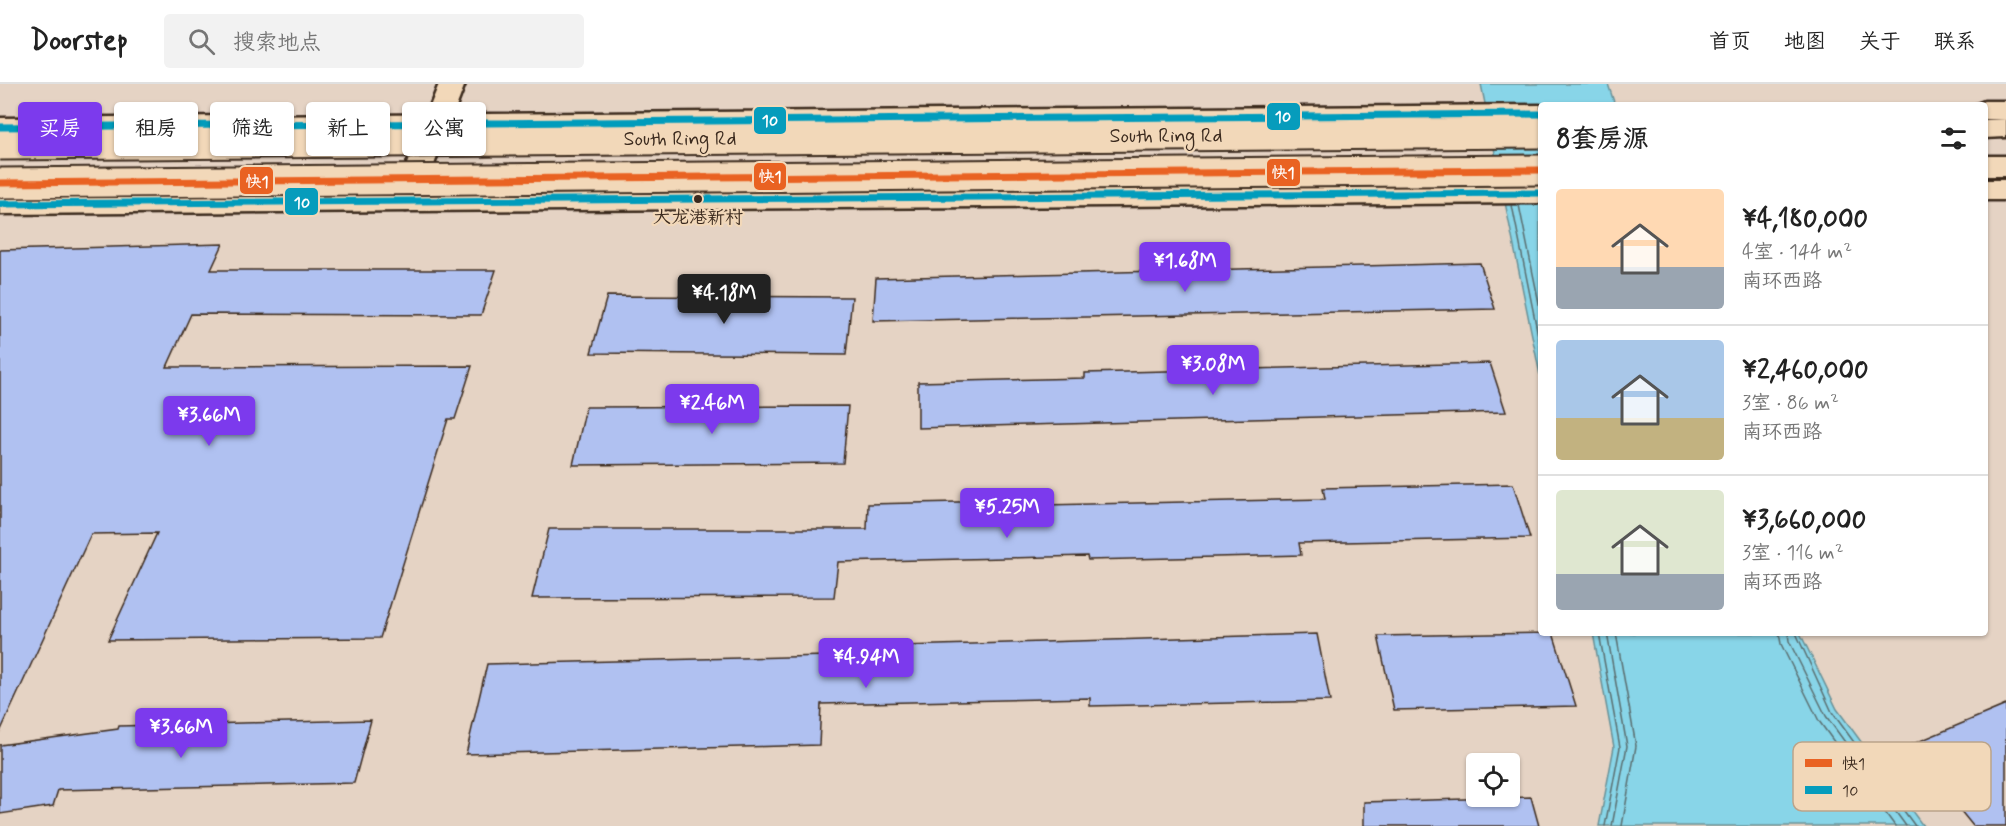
<!DOCTYPE html>
<html lang="zh">
<meta charset="utf-8">
<style>
body{margin:0;font-family:Mynerve,"LXGW WenKai TC",sans-serif;background:#f2f2f2;color:#222;height:100vh;display:flex;flex-direction:column;font-size:22px;white-space:nowrap}
*{box-sizing:border-box;margin:0}
p{font-size:20px;color:#767676}
.icon{flex:none;width:33px;height:33px;fill:none;stroke:currentColor;stroke-width:2;stroke-linecap:round;stroke-linejoin:round}
.map{position:relative;flex:1;overflow:hidden}
.side{position:absolute;left:1538px;top:18px;width:450px;height:534px;display:flex;flex-direction:column;background:#fff;border-radius:6px;box-shadow:0 2px 4px #0004}
.side>*{flex:none}
.guide{position:absolute;left:18px;top:18px;width:570px;height:54px;display:flex;gap:12px}
.controls{position:absolute;left:1466px;top:669px;display:grid;gap:12px}
.controls a{display:grid;place-items:center;width:54px;height:54px;border-radius:6px;background:#fff;box-shadow:0 2px 4px #0004;font-size:30px}
.price{position:absolute;translate:-50% -51px;padding:0 14px;border-radius:6px;background:#7c3aed;color:#fff;font-size:20px;line-height:39px;filter:drop-shadow(0 2px 3px #0008)}
.price::after{content:'';position:absolute;left:50%;top:36px;width:18px;height:14px;margin-left:-9px;background:inherit;clip-path:polygon(0 0,100% 0,50% 100%)}
.price.selected{background:#222;color:#fff}
ul{padding:0;list-style:none}
li{display:flex;align-items:center;gap:18px;height:150px;padding:0 18px}
li+li{border-top:2px solid #e0e0e0}
li span{display:grid;place-items:center;flex:none;width:168px;height:120px;border-radius:6px;color:#555}
li>.icon{margin-inline-start:auto}
span .icon{width:72px;height:72px;fill:#fffc;stroke-width:1}
li b{font-size:26px}
h2{display:flex;justify-content:space-between;align-items:center;height:72px;padding:0 18px;font-size:26px}
.tag{padding:0 21px;border-radius:6px;background:#fff;box-shadow:0 2px 4px #0004;font-size:21px;line-height:54px}
.tag.selected{background:#7c3aed;color:#fff}
header{display:flex;align-items:center;gap:36px;box-sizing:border-box;height:84px;padding:0 30px;background:#fff;border-bottom:2px solid #e0e0e0}
header strong{font-size:28px}
nav{display:flex;gap:33px;margin-inline-start:auto;font-size:21px}
.search{width:420px;height:54px;background:#f2f2f2;display:flex;align-items:center;gap:15px;box-sizing:border-box;padding:0 21px;border-radius:6px;color:#767676;font-size:22px}
.map>svg:first-child{display:block}
.water{fill:#88d5e8;stroke:#699197;stroke-width:1.5}
.lines{fill:none;stroke-linecap:round;stroke-linejoin:round}
.shore{stroke:#5a6e6f;stroke-width:1.5}
.building{fill:#b0c1f1;stroke:#3b2a1e;stroke-width:1.5}
.tertiary-casing{stroke:#3b2a1e;stroke-width:5}
.primary-casing{stroke:#3b2a1e;stroke-width:5}
.trunk-casing{stroke:#3b2a1e;stroke-width:5}
.tertiary{fill:#f2d8b9;fill-rule:evenodd}
.primary{fill:#f2d8b9;fill-rule:evenodd}
.trunk{fill:#f2d8b9;fill-rule:evenodd}
.trunk-bridge-casing{stroke:#3b2a1e;stroke-width:33;stroke-linecap:butt}
.trunk-bridge{stroke:#f2d8b9;stroke-width:29}
.bus-1-casing{stroke:#f2d8b9;stroke-width:10}
.bus-2-casing{stroke:#f2d8b9;stroke-width:10}
.bus-1{stroke:#e96222;stroke-width:7}
.bus-2{stroke:#069cbc;stroke-width:7}
.bus-dot{fill:#3b2a1e;stroke:#f2d8b9;stroke-width:2}
.labels{text-anchor:middle;dominant-baseline:central;stroke-width:4.5;stroke-linejoin:round;paint-order:stroke}
.bus-label{font-size:18px;fill:#3b2a1e;stroke:#f2d8b9}
.street-label{font-size:20px;fill:#3b2a1e;stroke:#f2d8b9}
.key{fill:#f2d8b9;stroke:#bba48a;stroke-width:1.5}
.key-label{font-size:16px;fill:#3b2a1e}
.line-badge{stroke:#f2d8b9;stroke-width:2}
.badge-label{font-size:16px;text-anchor:middle;font-weight:bold;fill:#fff}
</style>
<header>
<strong>Doorstep</strong>
<div class="search"><svg class="icon" aria-label="search" viewBox="0 0 24 24"><circle cx="10" cy="10" r="6"/><path d="M15 15l6 6"/></svg>搜索地点</div>
<nav><a>首页</a><a>地图</a><a>关于</a><a>联系</a></nav>
</header>
<div class="map">
<svg width="2006" height="742" viewBox="0 0 2006 742">
<rect width="100%" height="100%" fill="#e5d3c4"/>
<filter id="ink" filterUnits="userSpaceOnUse"><feTurbulence type="fractalNoise" baseFrequency=".0167" numOctaves="2"/><feDisplacementMap in="SourceGraphic" scale="12" xChannelSelector="R" yChannelSelector="G"/><feConvolveMatrix kernelMatrix="1 2 1 2 8 2 1 2 1" color-interpolation-filters="sRGB"/></filter>
<g filter="url(#ink)">
<!-- water -->
<g class="water">
<polygon points="1481,0 1608,0 1615,21 1540,21 1540,291"/>
<polygon points="1593,549 1800,549 1837,625 1923,742 1599,742 1614,663"/>
</g>
<g class="lines">
<!-- shore -->
<g class="shore">
<polyline points="1512,121 1540,261"/>
<polyline points="1519,121 1540,224"/>
<polyline points="1599,549 1620,663 1605,742"/>
<polyline points="1607,549 1627,662 1612,742"/>
<polyline points="1616,549 1636,662 1622,742"/>
<polyline points="1779,549 1781,560 1819,637 1895,742"/>
<polyline points="1788,549 1789,557 1826,632 1906,742"/>
<polyline points="1796,549 1832,628 1915,742"/>
</g>
</g>
<!-- building -->
<g class="building">
<polygon points="223,160 211,186 496,186 481,231 191,230 167,283 472,282 455,335 448,335 380,554 108,556 157,449 91,450 0,648 0,166"/>
<polygon points="1480,179 1495,225 873,237 876,194"/>
<polygon points="607,212 852,213 846,271 591,269"/>
<polygon points="1490,279 1506,328 918,344 918,298 1085,294 1085,289"/>
<polygon points="848,322 843,379 573,381 586,323"/>
<polygon points="1513,400 1530,454 1299,459 1301,471 1088,476 1087,472 838,478 834,513 532,514 549,445 867,445 868,420 1043,416 1043,421 1325,415 1323,404"/>
<polygon points="1553,549 1576,622 1394,626 1378,552"/>
<polygon points="1317,550 1330,617 1090,622 1090,614 821,620 819,661 466,670 487,580 868,571 868,563"/>
<polygon points="2006,621 2006,742 1973,742 1908,662"/>
<polygon points="371,636 354,699 58,706 53,722 0,730 0,661 118,645 119,642"/>
<polygon points="1531,713 1539,742 1364,742 1364,718"/>
</g>
<g class="lines">
<defs>
<polygon id="tertiary" points="439,0 465,0 420,117 416,124 406,127 396,124 392,117"/>
<g id="primary">
<polygon points="1984,17 2006,17 2006,35 1984,35 1984,21 1974,21"/>
<polygon points="1540,21 1540,39 0,52 0,34"/>
<rect x="1984" y="96" width="22" height="20"/>
<polygon points="1540,99 1540,119 0,130 0,110"/>
</g>
<g id="trunk">
<polygon points="2006,35 2006,53 1984,54 1984,36"/>
<rect x="1984" y="72" width="22" height="20"/>
<polygon points="79,99 89,102 93,109 89,116 0,127 0,107"/>
</g>
</defs>
<!-- tertiary casing -->
<use href="#tertiary" class="tertiary-casing"/>
<!-- primary casing -->
<use href="#primary" class="primary-casing"/>
<!-- trunk casing -->
<use href="#trunk" class="trunk-casing"/>
<!-- tertiary -->
<use href="#tertiary" class="tertiary"/>
<!-- primary -->
<use href="#primary" class="primary"/>
<!-- trunk -->
<use href="#trunk" class="trunk"/>
<defs>
<g id="trunk-bridge">
<polyline points="0,61 1540,49"/>
<polyline points="0,99 1540,86"/>
</g>
</defs>
<!-- trunk-bridge casing -->
<use href="#trunk-bridge" class="trunk-bridge-casing"/>
<!-- trunk-bridge -->
<use href="#trunk-bridge" class="trunk-bridge"/>
<defs>
<polyline id="bus-1" points="0,99 1540,86"/>
<g id="bus-2">
<polyline points="0,43 1540,30"/>
<polyline points="0,120 1540,109"/>
</g>
</defs>
<!-- bus-1 casing -->
<use href="#bus-1" class="bus-1-casing"/>
<!-- bus-2 casing -->
<use href="#bus-2" class="bus-2-casing"/>
<!-- bus-1 -->
<use href="#bus-1" class="bus-1"/>
<!-- bus-2 -->
<use href="#bus-2" class="bus-2"/>
</g>
</g>
<!-- markers -->
<circle class="bus-dot" cx="698" cy="115" r="5"/>
<g class="labels">
<!-- bus labels -->
<g class="bus-label">
<text x="698" y="134">大龙港新村</text>
</g>
<!-- street labels -->
<g class="street-label">
<text x="1166" y="52">South Ring Rd</text>
<text x="680" y="55">South Ring Rd</text>
</g>
</g>
<!-- legend -->
<rect x="1793" y="658" width="198" height="69" rx="9" class="key"/>
<rect x="1805" y="675" width="27" height="8" fill="#e96222"/>
<rect x="1805" y="702" width="27" height="8" fill="#069cbc"/>
<g class="key-label">
<text x="1842" y="685">快1</text>
<text x="1842" y="712">10</text>
</g>
<g class="line-badge">
<rect x="1266" y="18" width="35" height="29" rx="6" fill="#069cbc"/>
<rect x="753" y="22" width="34" height="29" rx="6" fill="#069cbc"/>
<rect x="1266" y="74" width="35" height="29" rx="6" fill="#e96222"/>
<rect x="753" y="78" width="34" height="29" rx="6" fill="#e96222"/>
<rect x="239" y="82" width="35" height="29" rx="6" fill="#e96222"/>
<rect x="284" y="103" width="35" height="29" rx="6" fill="#069cbc"/>
</g>
<g class="badge-label">
<text x="1283" y="38">10</text>
<text x="770" y="42">10</text>
<text x="1283" y="94">快1</text>
<text x="770" y="98">快1</text>
<text x="257" y="103">快1</text>
<text x="302" y="124">10</text>
</g>
</svg>
<div class="controls">
<a><svg class="icon" aria-label="locate" viewBox="0 0 24 24"><circle cx="12" cy="12" r="6"/><path d="M12 2v4M12 18v4M2 12h4M18 12h4"/></svg></a>
</div>
<b class="price" style="left:1185px;top:209px">¥1.68M</b>
<b class="price selected" style="left:724px;top:241px">¥4.18M</b>
<b class="price" style="left:1213px;top:312px">¥3.08M</b>
<b class="price" style="left:712px;top:351px">¥2.46M</b>
<b class="price" style="left:209px;top:363px">¥3.66M</b>
<b class="price" style="left:1007px;top:455px">¥5.25M</b>
<b class="price" style="left:866px;top:605px">¥4.94M</b>
<b class="price" style="left:181px;top:675px">¥3.66M</b>
<div class="guide">
<a class="tag selected">买房</a>
<a class="tag">租房</a>
<a class="tag">筛选</a>
<a class="tag">新上</a>
<a class="tag">公寓</a>
</div>
<section class="side">
<h2>8套房源<svg class="icon" aria-label="filters" viewBox="0 0 24 24"><path d="M4 7h16M4 17h16"/><circle cx="9" cy="7" r="2"/><circle cx="15" cy="17" r="2"/></svg></h2>
<ul>
<li><span style="background:linear-gradient(#ffd9b3 65%,#9aa5b1 0)"><svg class="icon" aria-label="home" viewBox="0 0 24 24"><path d="M3 11l9-7 9 7M6 9v11h12V9"/></svg></span><div><b>¥4,180,000</b><p>4室 · 144 m²</p><p>南环西路</p></div></li>
<li><span style="background:linear-gradient(#a9c7e8 65%,#c2b280 0)"><svg class="icon" aria-label="home" viewBox="0 0 24 24"><path d="M3 11l9-7 9 7M6 9v11h12V9"/></svg></span><div><b>¥2,460,000</b><p>3室 · 86 m²</p><p>南环西路</p></div></li>
<li><span style="background:linear-gradient(#dfe7d0 70%,#9aa5b1 0)"><svg class="icon" aria-label="home" viewBox="0 0 24 24"><path d="M3 11l9-7 9 7M6 9v11h12V9"/></svg></span><div><b>¥3,660,000</b><p>3室 · 116 m²</p><p>南环西路</p></div></li>
</ul>
</section>
</div>
